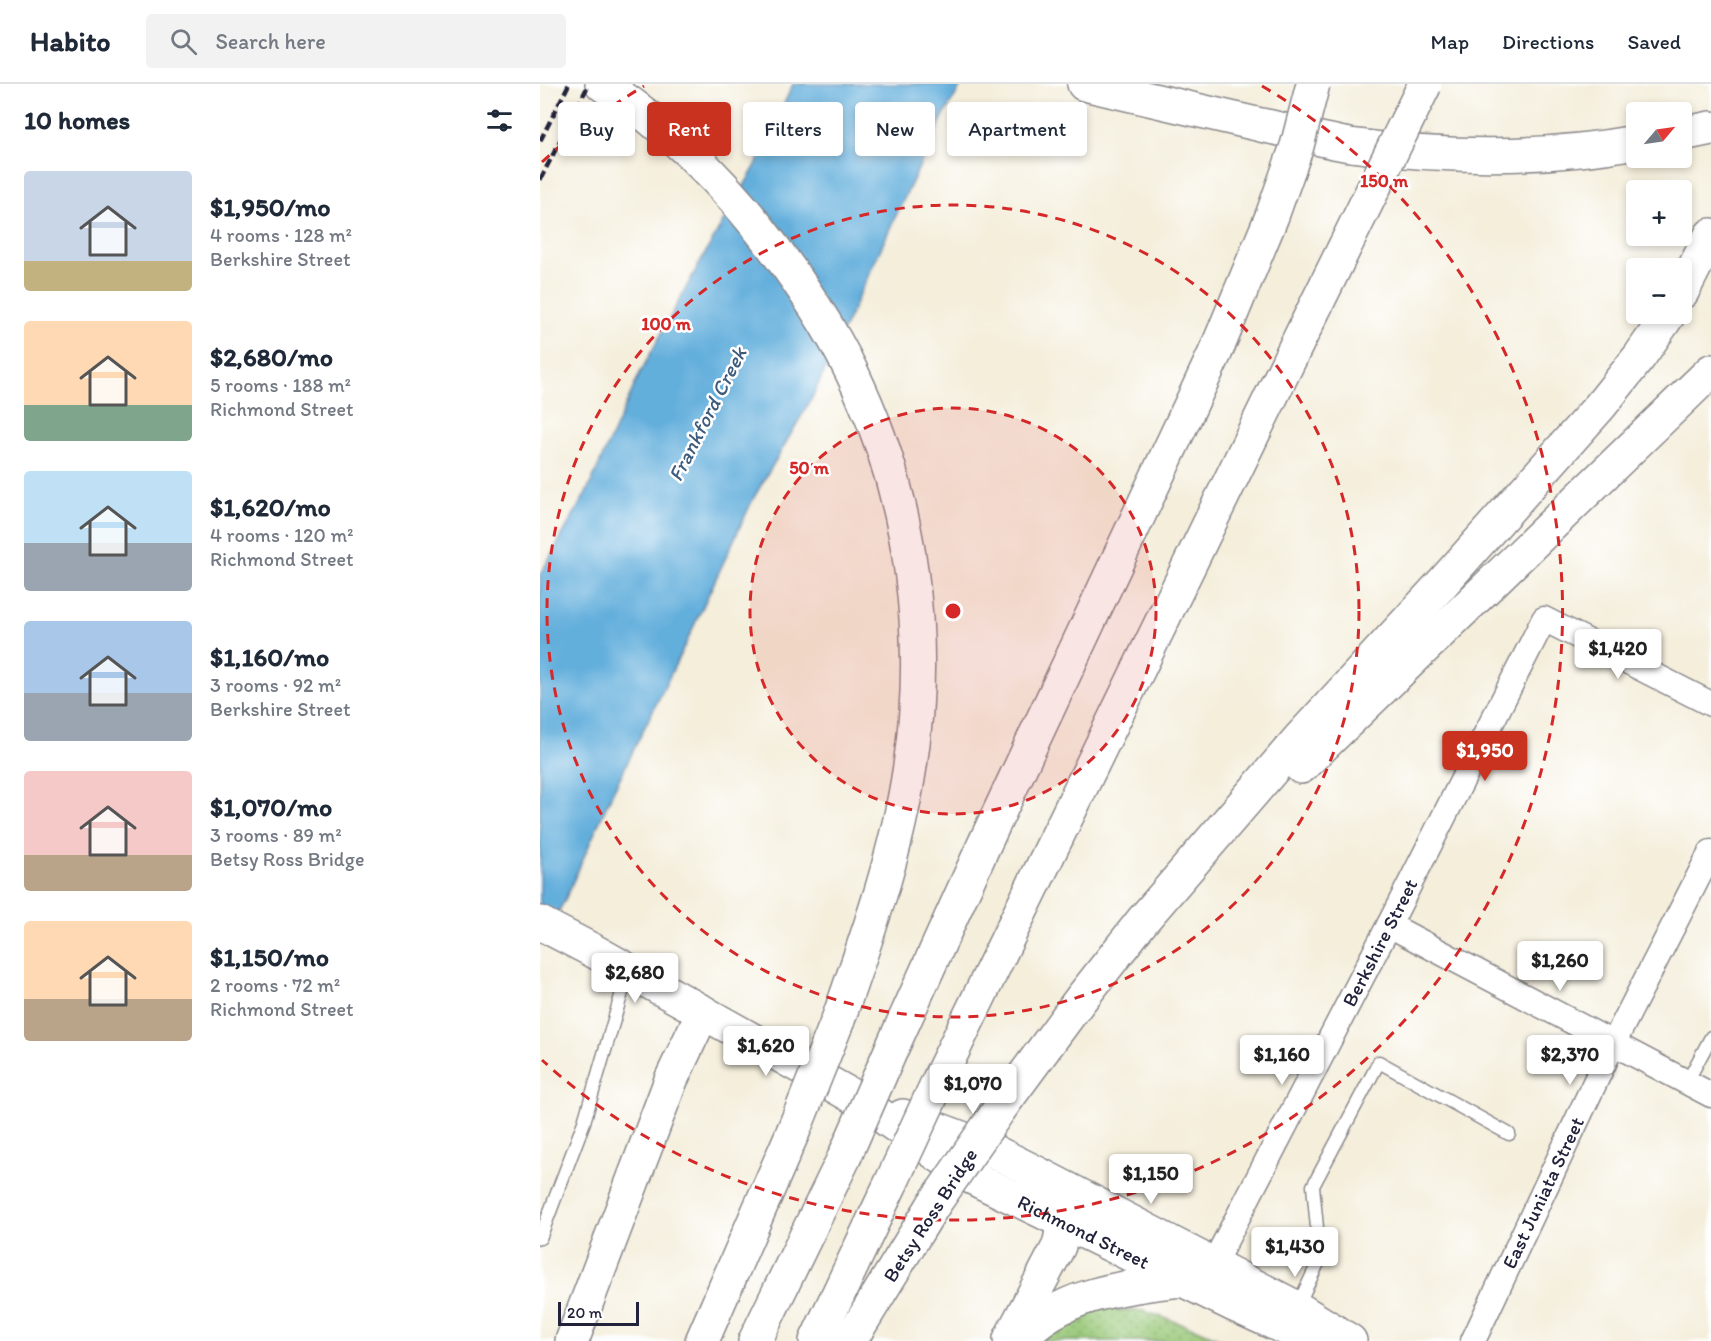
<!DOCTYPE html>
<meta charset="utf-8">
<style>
body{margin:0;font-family:Itim,sans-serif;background:#f2f2f3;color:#1f2937;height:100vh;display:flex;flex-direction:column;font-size:22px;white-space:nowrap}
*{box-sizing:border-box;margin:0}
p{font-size:20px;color:#747a83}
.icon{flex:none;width:33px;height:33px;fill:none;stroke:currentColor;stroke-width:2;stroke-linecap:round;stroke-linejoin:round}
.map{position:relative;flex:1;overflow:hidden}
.side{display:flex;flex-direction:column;background:#fff;width:540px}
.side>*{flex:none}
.guide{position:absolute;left:18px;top:18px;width:570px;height:54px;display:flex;gap:12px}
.needle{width:39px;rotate:61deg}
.controls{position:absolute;left:1086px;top:18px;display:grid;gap:12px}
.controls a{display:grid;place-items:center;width:66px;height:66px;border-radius:6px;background:#fff;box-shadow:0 3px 9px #0003;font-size:30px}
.scale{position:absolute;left:18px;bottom:15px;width:81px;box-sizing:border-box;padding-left:6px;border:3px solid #22223b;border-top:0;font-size:16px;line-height:21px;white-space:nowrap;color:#22223b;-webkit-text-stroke:4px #fff;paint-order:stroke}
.price{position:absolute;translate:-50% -51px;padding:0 14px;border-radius:6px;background:#fff;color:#222;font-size:20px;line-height:39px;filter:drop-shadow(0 2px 3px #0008)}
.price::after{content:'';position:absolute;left:50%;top:36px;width:18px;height:14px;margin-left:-9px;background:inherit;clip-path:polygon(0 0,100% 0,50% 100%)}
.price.active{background:#c8321e;color:#fff}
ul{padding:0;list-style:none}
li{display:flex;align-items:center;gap:18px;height:150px;padding:0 24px}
li span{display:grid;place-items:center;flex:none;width:168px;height:120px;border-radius:6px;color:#555}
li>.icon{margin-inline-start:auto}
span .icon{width:72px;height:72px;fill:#fffc;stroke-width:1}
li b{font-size:26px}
h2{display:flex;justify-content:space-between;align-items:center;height:72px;padding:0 24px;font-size:26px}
.pill{padding:0 21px;border-radius:6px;background:#fff;box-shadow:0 3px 9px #0003;font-size:21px;line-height:54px}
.pill.active{background:#c8321e;color:#fff}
header{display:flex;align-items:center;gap:36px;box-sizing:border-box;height:84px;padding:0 30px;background:#fff;border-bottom:2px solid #e0e1e3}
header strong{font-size:28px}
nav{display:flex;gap:33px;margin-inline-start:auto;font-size:21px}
.search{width:420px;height:54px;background:#f2f2f3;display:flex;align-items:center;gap:15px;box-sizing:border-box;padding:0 21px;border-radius:6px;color:#747a83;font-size:22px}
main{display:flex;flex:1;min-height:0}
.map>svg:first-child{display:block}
.park{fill:url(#park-dots);stroke:#5c7458;stroke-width:1.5}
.water{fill:#64afdc;stroke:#43688c;stroke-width:1.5}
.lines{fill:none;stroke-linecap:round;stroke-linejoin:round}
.lane-casing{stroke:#8b888b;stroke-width:15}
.street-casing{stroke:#8b888b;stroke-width:27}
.secondary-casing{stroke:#8b888b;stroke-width:36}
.highway-casing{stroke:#8b888b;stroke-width:36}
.lane{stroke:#fff;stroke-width:12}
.street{stroke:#fff;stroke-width:24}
.secondary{stroke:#fff;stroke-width:33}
.highway{stroke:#fff;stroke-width:33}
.rail{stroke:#22223b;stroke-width:4.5;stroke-dasharray:9 4.5;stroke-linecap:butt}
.highway-bridge-casing{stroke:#8b888b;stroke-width:36;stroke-linecap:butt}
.highway-bridge{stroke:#fff;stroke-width:33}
.ring{fill:none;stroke:#d62828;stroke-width:3;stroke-dasharray:10 8}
.labels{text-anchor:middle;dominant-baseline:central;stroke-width:5;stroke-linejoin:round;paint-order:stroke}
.street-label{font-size:20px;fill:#22223b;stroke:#fff}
.water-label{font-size:21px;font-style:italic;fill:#3c5a7b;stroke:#fff}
.centre{fill:#d62828;stroke:#fff;stroke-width:3}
.ring-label{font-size:18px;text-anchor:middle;font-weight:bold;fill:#d62828;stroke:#fff;stroke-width:5;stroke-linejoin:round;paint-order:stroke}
</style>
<header>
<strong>Habito</strong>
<div class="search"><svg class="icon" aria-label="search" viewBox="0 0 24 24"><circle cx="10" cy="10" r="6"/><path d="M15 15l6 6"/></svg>Search here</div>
<nav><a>Map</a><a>Directions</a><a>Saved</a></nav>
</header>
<main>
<section class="side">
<h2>10 homes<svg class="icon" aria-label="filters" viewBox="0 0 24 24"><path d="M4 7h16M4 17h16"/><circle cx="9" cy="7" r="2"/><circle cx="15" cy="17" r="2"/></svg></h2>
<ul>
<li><span style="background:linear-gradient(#c9d6e8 75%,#c2b280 0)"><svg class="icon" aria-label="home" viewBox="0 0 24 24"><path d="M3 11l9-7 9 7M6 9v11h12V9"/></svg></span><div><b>$1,950/mo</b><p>4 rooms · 128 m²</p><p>Berkshire Street</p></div></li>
<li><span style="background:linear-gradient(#ffd9b3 70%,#7fa58c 0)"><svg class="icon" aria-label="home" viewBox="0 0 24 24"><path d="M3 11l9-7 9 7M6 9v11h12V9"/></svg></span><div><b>$2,680/mo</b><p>5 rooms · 188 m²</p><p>Richmond Street</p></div></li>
<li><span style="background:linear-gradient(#bfe0f5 60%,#9aa5b1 0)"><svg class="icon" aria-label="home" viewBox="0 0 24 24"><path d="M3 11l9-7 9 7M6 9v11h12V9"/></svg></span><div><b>$1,620/mo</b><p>4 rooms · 120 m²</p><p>Richmond Street</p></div></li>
<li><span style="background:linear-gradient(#a9c7e8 60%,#9aa5b1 0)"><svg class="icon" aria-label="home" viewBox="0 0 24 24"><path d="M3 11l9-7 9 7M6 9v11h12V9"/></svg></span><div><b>$1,160/mo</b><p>3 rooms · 92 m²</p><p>Berkshire Street</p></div></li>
<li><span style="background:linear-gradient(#f6c9c9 70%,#b9a48a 0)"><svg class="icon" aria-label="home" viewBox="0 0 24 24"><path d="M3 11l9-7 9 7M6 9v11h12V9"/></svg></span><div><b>$1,070/mo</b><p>3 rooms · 89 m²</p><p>Betsy Ross Bridge</p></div></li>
<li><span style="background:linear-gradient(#ffd9b3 65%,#b9a48a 0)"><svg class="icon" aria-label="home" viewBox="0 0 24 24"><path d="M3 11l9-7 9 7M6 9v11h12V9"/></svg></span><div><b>$1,150/mo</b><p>2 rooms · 72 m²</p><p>Richmond Street</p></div></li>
</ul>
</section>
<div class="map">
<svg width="1171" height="1257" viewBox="0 0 1171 1257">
<defs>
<pattern id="park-dots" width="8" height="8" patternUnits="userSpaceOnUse" patternTransform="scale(1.5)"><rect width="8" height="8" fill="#97c776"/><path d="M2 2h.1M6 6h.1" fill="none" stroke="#7ba162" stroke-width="1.8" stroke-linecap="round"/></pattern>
</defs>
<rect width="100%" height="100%" fill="#fff"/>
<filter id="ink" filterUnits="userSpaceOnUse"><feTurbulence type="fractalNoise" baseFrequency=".0167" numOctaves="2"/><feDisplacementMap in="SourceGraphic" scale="12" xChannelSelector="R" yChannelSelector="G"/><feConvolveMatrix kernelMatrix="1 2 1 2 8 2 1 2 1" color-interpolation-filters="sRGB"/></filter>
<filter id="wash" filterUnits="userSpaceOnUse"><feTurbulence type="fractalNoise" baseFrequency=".008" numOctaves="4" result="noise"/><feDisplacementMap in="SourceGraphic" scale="24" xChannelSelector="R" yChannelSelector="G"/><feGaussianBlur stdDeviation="1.35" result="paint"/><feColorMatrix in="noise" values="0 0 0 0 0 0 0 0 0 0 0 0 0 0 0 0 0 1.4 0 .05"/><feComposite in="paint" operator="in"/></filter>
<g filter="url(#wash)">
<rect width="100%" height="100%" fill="#f4eedb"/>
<!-- park -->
<polygon class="park" points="571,1219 574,1226 604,1227 662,1247 684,1257 501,1257 530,1232"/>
<!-- water -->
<polygon class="water" points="253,0 422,0 403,33 353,138 272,314 213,415 146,559 71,712 24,818 0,859 0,491 48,405 100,289 160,178 215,83"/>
</g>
<g filter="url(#ink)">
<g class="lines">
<defs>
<g id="lane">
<polyline points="1147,998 1171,953"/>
<polyline points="0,1154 44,1038 88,888"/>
<polyline points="757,1223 780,1175 773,1102 839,978 969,1050"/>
</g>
<g id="street">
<polyline points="849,841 1171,1011"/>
<path id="s1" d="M673,1181l176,-340 155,-306 167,85"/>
<path id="s2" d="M933,1257l140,-297 98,-192"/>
</g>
<g id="secondary">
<path id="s3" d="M0,839l52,27 262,147 113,78 265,129 53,24 40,13"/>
<polyline points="363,1032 443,1062 491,1086 757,1224 810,1257"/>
</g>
<g id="highway">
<path d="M62,0c69,44 127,103 175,168 31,42 61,88 82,136 53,116 70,252 51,378 -13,88 -43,171 -72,254"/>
<path d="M544,0c59,14 118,27 177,41 30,6 60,15 89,20 95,13 192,14 286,-3"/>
<polyline points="1142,50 1171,44"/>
<polyline points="1142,208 1171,151"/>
<polyline points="761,683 1171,287"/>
<polyline points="351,966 443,763 676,267"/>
<polyline points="402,989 750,274"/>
<polyline points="461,1023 540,916 603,836 759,655 899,503 1061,321 1100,272 1129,230"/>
<polyline points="470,1255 519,1162 524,1138 527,1105"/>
<polyline points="32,1257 131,996 163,928"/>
<polyline points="162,1257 253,1048"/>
<polyline points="215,1257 304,1074"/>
<polyline points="276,1257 352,1097"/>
<polyline points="310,1257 394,1120"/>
<path d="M479,1257c39,-48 106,-54 163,-61"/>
</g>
</defs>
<!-- lane casing -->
<use href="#lane" class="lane-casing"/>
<!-- street casing -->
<use href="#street" class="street-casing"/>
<!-- secondary casing -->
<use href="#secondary" class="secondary-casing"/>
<!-- highway casing -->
<use href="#highway" class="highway-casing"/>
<!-- lane -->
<use href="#lane" class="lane"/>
<!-- street -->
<use href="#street" class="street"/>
<!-- secondary -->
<use href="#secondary" class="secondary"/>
<!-- highway -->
<use href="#highway" class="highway"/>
<!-- rail -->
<g class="rail">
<polyline points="0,57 29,0"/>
<polyline points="0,96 49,0"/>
</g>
<defs>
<g id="highway-bridge">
<polyline points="676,267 732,132 757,62 773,0"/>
<polyline points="750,274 885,0"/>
<polyline points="253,1048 298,936"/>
<polyline points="304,1074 351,966"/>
<polyline points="352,1097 402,989"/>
<polyline points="394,1120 461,1023"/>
</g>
</defs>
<!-- highway-bridge casing -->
<use href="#highway-bridge" class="highway-bridge-casing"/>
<!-- highway-bridge -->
<use href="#highway-bridge" class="highway-bridge"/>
</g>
</g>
<!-- distance rings -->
<circle cx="413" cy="527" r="203" fill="#d62828" fill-opacity=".12"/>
<g class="ring">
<circle cx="413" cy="527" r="203"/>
<circle cx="413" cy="527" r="406"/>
<path d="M2 78A609 609 0 0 1 104 2M722 2A609 609 0 1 1 2 976"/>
</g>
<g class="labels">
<!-- street labels -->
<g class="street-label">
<text stroke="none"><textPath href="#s1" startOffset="363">Berkshire Street</textPath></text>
<text stroke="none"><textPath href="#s2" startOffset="164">East Juniata Street</textPath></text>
<text transform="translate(390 1131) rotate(-57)">Betsy Ross Bridge</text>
<text stroke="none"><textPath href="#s3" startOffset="626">Richmond Street</textPath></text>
</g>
<!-- water labels -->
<g class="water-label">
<text transform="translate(167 330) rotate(-63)">Frankford Creek</text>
</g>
</g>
<circle cx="413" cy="527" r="9" class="centre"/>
<g class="ring-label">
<text x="844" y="103">150 m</text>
<text x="126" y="246">100 m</text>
<text x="269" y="390">50 m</text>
</g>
</svg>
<div class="controls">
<a><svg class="needle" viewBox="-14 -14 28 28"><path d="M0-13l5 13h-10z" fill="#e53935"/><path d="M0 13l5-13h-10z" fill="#747a83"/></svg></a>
<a>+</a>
<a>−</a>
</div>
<div class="scale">20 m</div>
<b class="price" style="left:1078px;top:596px">$1,420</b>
<b class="price active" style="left:945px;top:698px">$1,950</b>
<b class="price" style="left:1020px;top:908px">$1,260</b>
<b class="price" style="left:95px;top:920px">$2,680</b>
<b class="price" style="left:226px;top:993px">$1,620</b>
<b class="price" style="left:742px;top:1002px">$1,160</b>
<b class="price" style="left:1030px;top:1002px">$2,370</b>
<b class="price" style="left:433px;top:1031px">$1,070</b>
<b class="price" style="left:611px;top:1121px">$1,150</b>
<b class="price" style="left:755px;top:1194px">$1,430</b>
<div class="guide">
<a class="pill">Buy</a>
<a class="pill active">Rent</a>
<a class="pill">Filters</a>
<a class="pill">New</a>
<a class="pill">Apartment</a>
</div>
</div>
</main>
